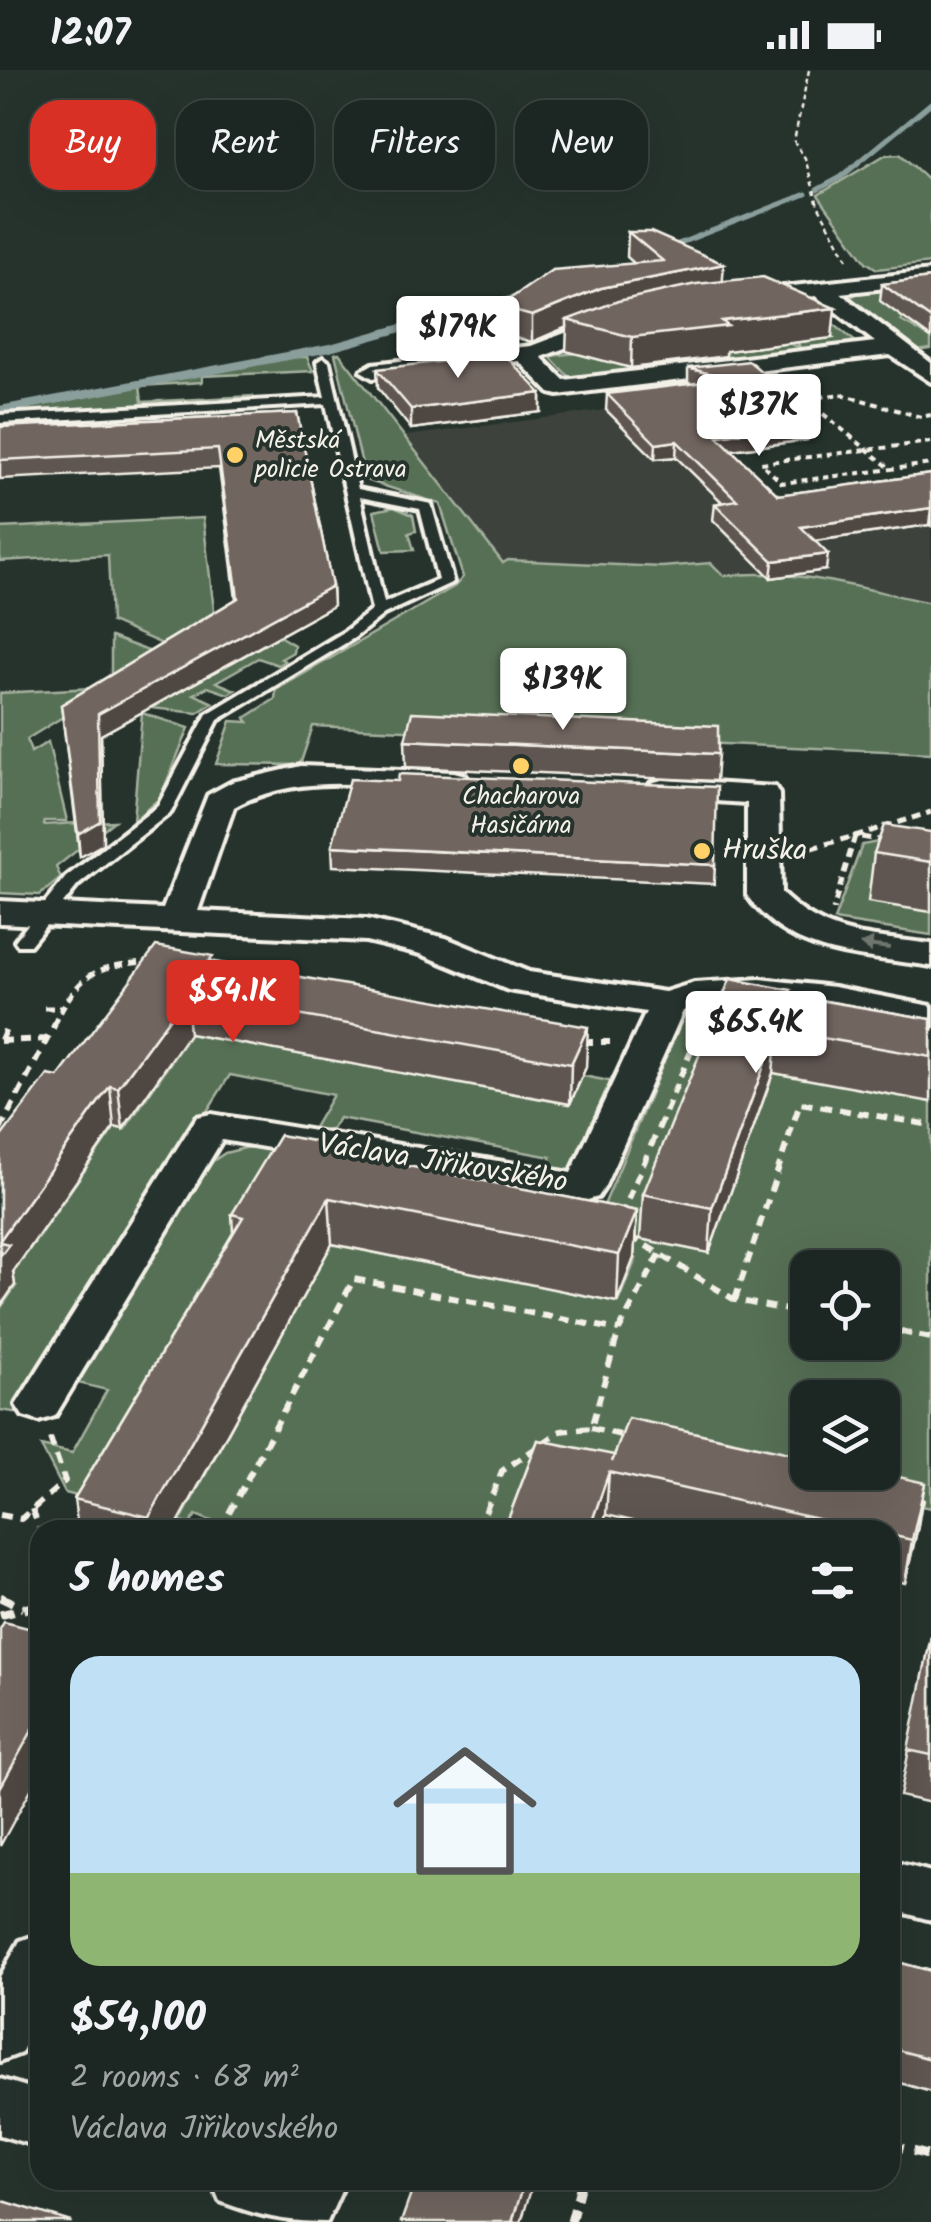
<!DOCTYPE html>
<meta charset="utf-8">
<style>
body{margin:0;font-family:Kalam,sans-serif;background:#29322f;color:#f1f3f6;height:100vh;display:flex;flex-direction:column;font-size:38px;white-space:nowrap}
*{box-sizing:border-box;margin:0}
p{font-size:32px;color:#a0a5a5}
.icon{flex:none;width:55px;height:55px;fill:none;stroke:currentColor;stroke-width:2;stroke-linecap:round;stroke-linejoin:round}
.map{position:relative;flex:1;overflow:hidden}
.details{position:absolute;left:30px;top:1450px;width:870px;height:670px;display:flex;flex-direction:column;background:#1c2622;border-radius:30px;box-shadow:0 10px 40px #0002,0 0 0 2px #3a4340}
.details>*{flex:none}
.guide{position:absolute;left:30px;top:30px;width:872px;height:90px;display:flex;gap:20px}
.tools{position:absolute;left:790px;top:1180px;display:grid;gap:20px}
.tools a{display:grid;place-items:center;width:110px;height:110px;border-radius:20px;background:#1c2622;box-shadow:0 10px 40px #0002,0 0 0 2px #3a4340;font-size:50px}
.price{position:absolute;translate:-50% -85px;padding:0 22px;border-radius:10px;background:#fff;color:#222;font-size:32px;line-height:65px;filter:drop-shadow(0 2px 5px #0008)}
.price::after{content:'';position:absolute;left:50%;top:60px;width:30px;height:22px;margin-left:-15px;background:inherit;clip-path:polygon(0 0,100% 0,50% 100%)}
.price.active{background:#d93025;color:#fff}
ul{padding:0;list-style:none}
li{display:grid;align-content:center;gap:20px;height:530px;padding:0 40px}
li span{display:grid;place-items:center;height:310px;border-radius:30px;color:#555}
li>.icon{margin-inline-start:auto}
span .icon{width:180px;height:180px;fill:#fffc;stroke-width:1}
li b{font-size:42px}
h2{display:flex;justify-content:space-between;align-items:center;height:120px;padding:0 40px;font-size:42px}
.chip{padding:0 35px;border-radius:30px;background:#1c2622;box-shadow:0 10px 40px #0002,0 0 0 2px #3a4340;font-size:35px;line-height:90px}
.chip.active{background:#d93025;color:#fff}
.status{display:flex;justify-content:space-between;align-items:center;height:70px;padding:0 50px;background:#1c2622;direction:ltr}
.status svg{height:28px;fill:currentColor}
.map>svg:first-child{display:block}
.built{fill:#3c423c}
.green{fill:#567055;stroke:#a5b09e;stroke-width:2.5;fill-rule:evenodd}
.lines{fill:none;stroke-linecap:round;stroke-linejoin:round}
.stream-far1{stroke:#8a9e9c;stroke-width:5}
.stream{stroke:#8a9e9c;stroke-width:8}
.lane-casing{stroke:#f4f1e8;stroke-width:8}
.street-casing{stroke:#f4f1e8;stroke-width:8}
.path-far4{stroke:#f4f1e8;stroke-width:2.5;stroke-dasharray:5 4;stroke-linecap:butt}
.path-far3{stroke:#f4f1e8;stroke-width:4;stroke-dasharray:6 5;stroke-linecap:butt}
.path-far2{stroke:#f4f1e8;stroke-width:5;stroke-dasharray:9 6;stroke-linecap:butt}
.path-far1{stroke:#f4f1e8;stroke-width:6;stroke-dasharray:11 8;stroke-linecap:butt}
.path{stroke:#f4f1e8;stroke-width:9;stroke-dasharray:14 10;stroke-linecap:butt}
.lane{fill:#26332d;fill-rule:evenodd}
.street{fill:#26332d;fill-rule:evenodd}
.wall{fill:#615751;stroke:#f4f1e8;stroke-width:2.5}
.shaded-wall{fill:#4f4742;stroke:#f4f1e8;stroke-width:2.5}
.building{fill:#71655e;stroke:#f4f1e8;stroke-width:2.5}
.oneway{fill:#6e766e}
.poi-dot{fill:#ffd166;stroke:#26332d;stroke-width:4}
.labels{text-anchor:middle;dominant-baseline:central;stroke-width:8;stroke-linejoin:round;paint-order:stroke}
.far-poi-label{font-size:25px;fill:#f4f1e8;stroke:#26332d;text-anchor:start}
.poi-label{font-size:30px;fill:#f4f1e8;stroke:#26332d;text-anchor:start}
.street-label{font-size:30px;fill:#f4f1e8;stroke:#26332d}
</style>
<div class="status"><b>12:07</b><svg viewBox="0 0 49 12"><path d="M0 12V9h3v3zM5 12V6h3v6zM10 12V3h3v9zM15 12V0h3v12zM26 1h20v11H26zM47 4h2v5h-2z"/></svg></div>
<div class="map">
<svg width="931" height="2152" viewBox="0 0 931 2152">
<rect width="100%" height="100%" fill="#26332d"/>
<filter id="ink" filterUnits="userSpaceOnUse"><feTurbulence type="fractalNoise" baseFrequency=".01" numOctaves="2"/><feDisplacementMap in="SourceGraphic" scale="20" xChannelSelector="R" yChannelSelector="G"/><feConvolveMatrix kernelMatrix="1 2 1 2 8 2 1 2 1" color-interpolation-filters="sRGB"/></filter>
<g filter="url(#ink)">
<!-- built -->
<polygon class="built" points="606,340 676,387 708,419 718,418 799,473 931,456 931,683 248,652 245,648 503,492 406,366"/>
<!-- green -->
<g class="green">
<polygon points="900,84 931,112 931,193 877,199 866,192 818,125 885,85"/>
<polygon points="931,213 901,251 931,268 931,279 917,281 931,292 931,298 847,230 859,222"/>
<polygon points="814,227 817,229 805,231 862,277 574,312 549,286 587,282 643,292 650,297 656,296 651,291 781,271 800,277 797,272 804,271 794,229"/>
<path d="M339,283l164,210 5,-3 154,7 49,-4 13,13c70,-9 138,13 207,27v150l-618,-27 -13,39 -84,-1 15,-43 17,1 -3,-4 30,-19 1,-9 179,-104 8,-9 -23,-73 -74,-24 -31,-126z"/>
<polygon points="289,287 307,287 313,301 202,306 202,312 140,316 142,332 254,326 245,330 0,343"/>
<polygon points="394,437 413,445 416,461 409,463 414,480 384,481 374,441"/>
<polygon points="203,448 215,549 162,574 111,552 108,485 0,491 0,458"/>
<polygon points="279,566 294,575 293,582 281,589 285,591 278,595 258,588 216,612 235,620 228,624 208,617 194,624 213,633 197,643 151,638"/>
<polygon points="111,567 151,582 116,614 27,669 31,682 48,672 67,751 45,751 44,755 114,751 56,797 61,808 40,825 0,823 0,623 111,617"/>
<polygon points="142,643 189,658 160,728 133,751"/>
<polygon points="878,772 931,780 931,865 834,850 862,775"/>
<path d="M709,931l222,37v470l-69,-15 -234,-31 -107,68h-305l3,-6 -23,-9 -6,9 -10,-2 132,-244 9,-36 297,60 18,-43 -292,-59 -236,304 -43,-11 -24,-47 31,7 35,-63 -37,-9 143,-220 12,-8 32,-8 345,65 80,-192 6,-7zM808,1198h74v74h-74zM808,1328h74v74h-74z"/>
<polygon points="190,964 569,1034 583,1006 619,1013 580,1093 570,1099 545,1102 551,1087 339,1048 329,1064 312,1061 333,1025 230,1005 139,1148 26,1344 0,1340 0,1239 16,1216 6,1213 115,1057 125,1059"/>
</g>
<g class="lines">
<!-- stream-far1 -->
<g class="stream-far1">
<polyline points="817,120 841,107 931,33"/>
<polyline points="665,179 806,124"/>
<polyline points="461,242 519,226"/>
</g>
<!-- stream -->
<polyline class="stream" points="0,340 330,278 470,239"/>
<defs>
<g id="lane">
<polygon points="426,268 434,268 453,290 453,294 445,294 426,272"/>
<path d="M323,288l6,4 29,127 73,15 22,78 -69,32 -30,24 -136,82 -47,92 -93,73 -48,60h-12l-3,-4 3,-4 48,-60 92,-71 49,-92 137,-82 28,-22 -46,-206 -326,19v-8l325,-18 -8,-35zM360,427l60,12 18,71 -54,23z"/>
</g>
<g id="street">
<polygon points="931,201 931,213 840,223 931,293 931,312 890,285 558,325 550,323 519,291 373,308 361,301 373,294 531,276 615,244 623,246 626,251 623,256 541,287 564,310 875,272 816,226 746,235 735,228 746,221"/>
<path d="M301,696l153,6 11,3 5,7 -5,7 -11,3c-72,-5 -154,-22 -220,15l-36,104 168,8 80,19 83,34 136,20 29,-9 66,-4 74,8 97,19v22c-76,-15 -172,-46 -248,-17l-79,177 -6,9 -14,4 -362,-61 -167,276 -16,5 -16,-5 -7,-11 181,-288 14,-3 360,59 75,-161 -138,-22 -87,-36 -55,-13 -366,-18v-22l163,8 45,-114 24,-13z"/>
<path d="M662,710l113,7 4,7 2,99c47,46 89,42 150,51v22c-68,-11 -141,-8 -184,-71v-92l-96,-6 -5,-7 5,-7z"/>
<polygon points="890,1791 931,1802 931,1850 890,1839"/>
<polygon points="40,1864 40,1946 21,1983 0,1991 0,1907 20,1871"/>
<polygon points="0,2009 40,2021 40,2077 0,2065"/>
<path d="M211,2110h135l-19,42c-42,0 -68,-6 -107,-21z"/>
</g>
</defs>
<!-- lane casing -->
<use href="#lane" class="lane-casing"/>
<!-- street casing -->
<use href="#street" class="street-casing"/>
<!-- path-far4 -->
<polyline class="path-far4" points="809,0 794,71 805,88 818,135 849,192"/>
<!-- path-far3 -->
<g class="path-far3">
<polyline points="791,317 805,329 841,324 921,347 931,345"/>
<polyline points="806,330 891,399"/>
<polyline points="931,372 761,393 782,413 931,394"/>
</g>
<!-- path-far2 -->
<g class="path-far2">
<polyline points="885,771 855,766 931,742"/>
<polyline points="797,782 855,766 833,840"/>
<polyline points="44,938 62,938"/>
<path d="M54,956c23,-50 39,-61 94,-64"/>
</g>
<!-- path-far1 -->
<g class="path-far1">
<polyline points="1,970 6,958"/>
<polyline points="0,971 49,969"/>
<polyline points="582,972 610,972"/>
<polyline points="0,1060 55,954"/>
<polyline points="621,1147 700,960"/>
<polyline points="630,1166 735,1230 808,1244"/>
<polyline points="735,1230 800,1033 931,1055"/>
<polyline points="882,1258 931,1268"/>
<polyline points="591,1358 629,1367"/>
<polyline points="914,1430 931,1434"/>
<polyline points="32,1439 40,1460"/>
<polyline points="0,1445 21,1449 65,1411 49,1365"/>
<polyline points="220,1460 354,1209 619,1260"/>
<polyline points="478,1460 502,1401 561,1361 591,1358 619,1260 660,1184"/>
</g>
<!-- path -->
<g class="path">
<polyline points="0,1527 23,1538"/>
<polyline points="0,1545 40,1535"/>
<polyline points="890,2075 931,2086"/>
<polyline points="571,2152 582,2110"/>
</g>
<!-- lane -->
<use href="#lane" class="lane"/>
<!-- street -->
<use href="#street" class="street"/>
</g>
<!-- wall -->
<g class="wall">
<polygon points="628,162 723,211 832,268 726,281 726,286 631,298 566,281 567,257 532,272 498,263 498,237 635,194 627,187"/>
<polygon points="931,208 931,268 880,231 882,214"/>
<polygon points="688,298 788,324 787,335 807,370 731,380 778,425 931,404 931,456 929,455 815,471 826,500 771,508 713,450 715,434 722,432 676,387 655,389 606,340 607,324 691,314 688,313"/>
<polygon points="377,299 541,323 541,342 411,359 378,318"/>
<polygon points="297,343 332,516 333,536 101,665 103,774 80,787 61,635 236,529 219,398 0,409 0,357"/>
<polygon points="405,670 718,684 716,711 406,697"/>
<polygon points="931,762 931,842 868,832 874,783"/>
<polygon points="332,776 715,795 714,814 333,796"/>
<polygon points="213,892 586,997 570,1034 189,964 123,1059 114,1057 13,1202 15,1215 0,1237 0,1068 58,1007"/>
<polygon points="791,925 931,949 931,1032 773,1003 709,1183 640,1169 643,1124"/>
<polygon points="345,1077 345,1084 637,1141 634,1188 617,1232 332,1174 174,1460 78,1460 74,1429 233,1163 232,1144"/>
<polygon points="538,1370 918,1456 905,1513 890,1510 890,1460 673,1460 606,1445 601,1460 504,1460"/>
<polygon points="931,1566 931,1733 900,1726"/>
<polygon points="890,1890 931,1901 931,2022 890,2010"/>
</g>
<!-- shaded-wall -->
<g class="shaded-wall">
<polygon points="724,194 722,219 567,250 567,257 532,272 532,246 601,218"/>
<polygon points="835,238 832,268 726,281 726,286 631,298 632,267 722,251"/>
<polygon points="541,323 541,342 411,359 411,339"/>
<polygon points="808,354 807,370 716,382 717,366"/>
<polygon points="677,371 676,387 655,389 656,374"/>
<polygon points="931,438 929,455 799,473 801,457"/>
<polygon points="828,484 826,500 771,508 773,491"/>
<polygon points="332,516 333,536 101,665 103,774 80,787 78,764 98,644"/>
<polygon points="186,925 189,964 123,1059 118,1018"/>
<polygon points="588,957 586,997 570,1034 571,994"/>
<polygon points="777,960 773,1003 709,1183 712,1138"/>
<polygon points="110,1016 114,1057 13,1202 15,1215 0,1237 0,1170"/>
<polygon points="329,1128 332,1174 174,1460 150,1460 149,1447"/>
<polygon points="637,1141 634,1188 617,1232 619,1185"/>
<polygon points="609,1402 606,1445 601,1460 589,1460"/>
<polygon points="925,1413 918,1456 905,1513 912,1470"/>
<polygon points="40,1646 40,1703 0,1776 0,1718"/>
<polygon points="525,2110 534,2110 521,2152 512,2152"/>
</g>
<!-- building -->
<g class="building">
<polygon points="628,162 651,162 724,194 601,218 532,246 498,237 552,200 663,191"/>
<polygon points="763,207 835,238 722,251 728,256 632,267 567,250 618,231 696,214"/>
<polygon points="931,208 931,249 882,214"/>
<polygon points="504,284 541,323 411,339 377,299"/>
<polygon points="749,291 788,324 769,319 808,354 717,366 778,425 931,404 931,438 801,457 828,484 773,491 715,434 737,430 677,371 656,374 607,324 730,309 688,298"/>
<polygon points="297,343 332,516 98,644 100,751 78,764 61,635 238,528 218,379 0,390 0,357"/>
<polygon points="412,642 718,656 718,684 405,670"/>
<polygon points="399,704 717,717 715,795 332,776 350,709 398,711"/>
<polygon points="884,755 931,762 931,792 874,783"/>
<polygon points="156,876 213,886 209,891 588,957 571,994 186,925 118,1018 110,1016 0,1170 0,1068 48,1005 58,1007"/>
<polygon points="730,909 791,920 789,925 931,949 931,987 777,960 712,1138 643,1124"/>
<polygon points="280,1065 345,1077 341,1083 637,1141 619,1185 329,1128 149,1447 74,1429 243,1147 232,1144"/>
<polygon points="0,1172 9,1174 0,1186"/>
<polygon points="628,1348 808,1387 808,1402 877,1402 925,1413 912,1470 890,1465 890,1460 867,1460 609,1402 589,1460 504,1460 538,1370 614,1385 612,1392"/>
<polygon points="4,1552 40,1561 40,1646 0,1718 0,1559"/>
<polygon points="931,1566 931,1685 908,1680"/>
<polygon points="890,1890 931,1901 931,1989 890,1978"/>
<polygon points="416,2110 525,2110 512,2152 401,2152"/>
<polygon points="0,2130 72,2152 0,2152"/>
</g>
<!-- one-way arrows -->
<defs><path id="oneway-solid" d="M-6-.8H1V-3.2L6.5 0L1 3.2V.8H-6Z" transform="scale(2.5)"/></defs>
<use class="oneway" href="#oneway-solid" transform="translate(875 876) rotate(-172)"/>
</g>
<!-- markers -->
<g class="poi-dot">
<circle cx="235" cy="385" r="10"/>
<circle cx="521" cy="696" r="10"/>
<circle cx="702" cy="781" r="10"/>
</g>
<g class="labels">
<!-- far-poi labels -->
<g class="far-poi-label">
<text x="255" y="371">Městská<tspan x="255" dy="29">policie Ostrava</tspan></text>
<text x="521" y="727" text-anchor="middle">Chacharova<tspan x="521" dy="29">Hasičárna</tspan></text>
</g>
<!-- poi labels -->
<g class="poi-label">
<text x="722" y="781">Hruška</text>
</g>
<!-- street labels -->
<g class="street-label">
<text transform="translate(443 1094) rotate(9)">Václava Jiřikovského</text>
</g>
</g>
</svg>
<div class="tools">
<a><svg class="icon" aria-label="locate" viewBox="0 0 24 24"><circle cx="12" cy="12" r="6"/><path d="M12 2v4M12 18v4M2 12h4M18 12h4"/></svg></a>
<a><svg class="icon" aria-label="layers" viewBox="0 0 24 24"><path d="M12 4l9 5-9 5-9-5zM3 14l9 5 9-5"/></svg></a>
</div>
<b class="price" style="left:458px;top:311px">$179K</b>
<b class="price" style="left:759px;top:389px">$137K</b>
<b class="price" style="left:563px;top:663px">$139K</b>
<b class="price active" style="left:233px;top:975px">$54.1K</b>
<b class="price" style="left:756px;top:1006px">$65.4K</b>
<div class="guide">
<a class="chip active">Buy</a>
<a class="chip">Rent</a>
<a class="chip">Filters</a>
<a class="chip">New</a>
</div>
<section class="details">
<h2>5 homes<svg class="icon" aria-label="filters" viewBox="0 0 24 24"><path d="M4 7h16M4 17h16"/><circle cx="9" cy="7" r="2"/><circle cx="15" cy="17" r="2"/></svg></h2>
<ul>
<li><span style="background:linear-gradient(#bfe0f5 70%,#8fb573 0)"><svg class="icon" aria-label="home" viewBox="0 0 24 24"><path d="M3 11l9-7 9 7M6 9v11h12V9"/></svg></span><div><b>$54,100</b><p>2 rooms · 68 m²</p><p>Václava Jiřikovského</p></div></li>
</ul>
</section>
</div>
